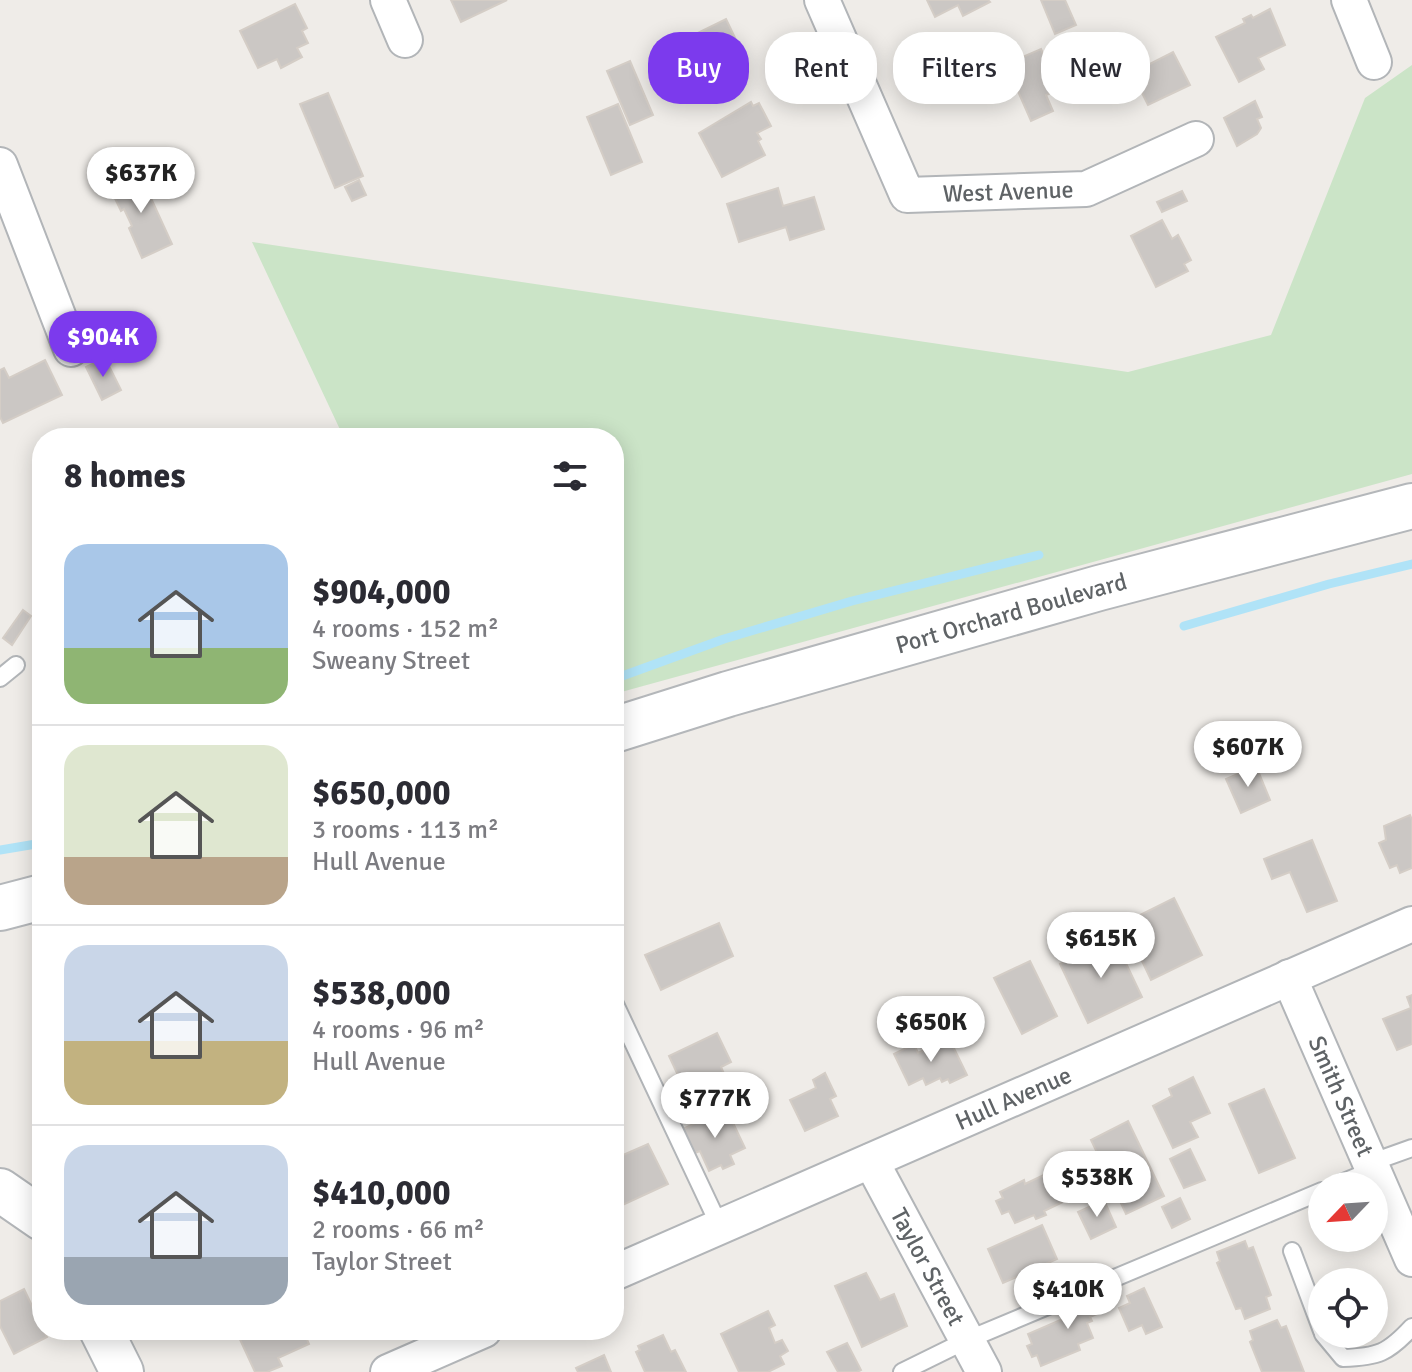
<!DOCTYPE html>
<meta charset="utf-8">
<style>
body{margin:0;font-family:Signika,sans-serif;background:#f2f2f3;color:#2b2b33;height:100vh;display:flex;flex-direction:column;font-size:30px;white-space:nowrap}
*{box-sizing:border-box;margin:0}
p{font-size:26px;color:#7c7c81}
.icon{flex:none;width:44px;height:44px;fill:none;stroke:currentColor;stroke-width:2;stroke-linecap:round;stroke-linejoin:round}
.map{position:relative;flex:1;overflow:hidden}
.panel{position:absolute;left:32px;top:428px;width:592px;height:912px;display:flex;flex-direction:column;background:#fff;border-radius:32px;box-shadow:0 4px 20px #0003}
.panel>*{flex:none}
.hud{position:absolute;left:648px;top:32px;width:644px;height:72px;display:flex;gap:16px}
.needle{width:52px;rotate:245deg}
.controls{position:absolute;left:1308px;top:1172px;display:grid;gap:16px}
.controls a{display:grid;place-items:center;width:80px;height:80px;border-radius:50%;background:#fff;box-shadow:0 4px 20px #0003;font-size:40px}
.price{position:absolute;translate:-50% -68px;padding:0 18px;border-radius:28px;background:#fff;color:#222;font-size:26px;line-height:52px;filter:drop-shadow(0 2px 4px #0008)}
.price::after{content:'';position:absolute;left:50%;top:48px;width:24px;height:18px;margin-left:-12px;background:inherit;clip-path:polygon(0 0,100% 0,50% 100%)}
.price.selected{background:#7c3aed;color:#fff}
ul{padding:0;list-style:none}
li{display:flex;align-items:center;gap:24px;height:200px;padding:0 32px}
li+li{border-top:2px solid #e1e1e2}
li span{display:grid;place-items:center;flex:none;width:224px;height:160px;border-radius:24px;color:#555}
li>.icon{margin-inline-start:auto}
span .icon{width:96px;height:96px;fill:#fffc;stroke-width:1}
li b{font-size:34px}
h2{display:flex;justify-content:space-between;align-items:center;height:96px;padding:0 32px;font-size:34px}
.tag{padding:0 28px;border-radius:32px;background:#fff;box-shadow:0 4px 20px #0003;font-size:28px;line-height:72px}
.tag.selected{background:#7c3aed;color:#fff}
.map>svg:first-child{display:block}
.green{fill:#cbe4c7}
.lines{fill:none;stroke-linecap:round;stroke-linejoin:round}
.stream{stroke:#b0e3f7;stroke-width:9}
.building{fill:#cbc7c4;stroke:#d4cdc6;stroke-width:2}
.service-casing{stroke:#b2b5b8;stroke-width:20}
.minor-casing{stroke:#b2b5b8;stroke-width:38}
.tertiary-casing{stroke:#b2b5b8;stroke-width:46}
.secondary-casing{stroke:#b4b7ba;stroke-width:48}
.service{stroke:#fff;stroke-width:16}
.minor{stroke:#fff;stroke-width:34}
.tertiary{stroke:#fff;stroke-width:42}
.secondary{stroke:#fff;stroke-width:44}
.labels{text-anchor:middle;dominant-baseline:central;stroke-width:6;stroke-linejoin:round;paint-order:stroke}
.street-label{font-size:24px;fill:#5f6366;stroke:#fff}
</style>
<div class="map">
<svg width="1412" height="1372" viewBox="0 0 1412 1372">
<rect width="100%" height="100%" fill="#efece8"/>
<!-- green -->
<polygon class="green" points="1412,65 1412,474 614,694 614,438 344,438 252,242 1128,372 1271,335 1365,98"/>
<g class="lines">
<!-- stream -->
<g class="stream">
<polyline points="1184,626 1329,584 1412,564"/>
<polyline points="614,679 724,639 852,601 1039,555"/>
<polyline points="0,850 42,843"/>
</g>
</g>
<!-- building -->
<g class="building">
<polygon points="451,0 507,0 461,22"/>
<polygon points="927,0 988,0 990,2 963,16 958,5 935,17"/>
<polygon points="1041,0 1065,0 1076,25 1055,34"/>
<polygon points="295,4 307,28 302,31 308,43 297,48 302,57 281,68 277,59 258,68 240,31"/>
<polygon points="1270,9 1285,45 1258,58 1264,69 1239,82 1216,37 1245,23 1243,19 1251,15 1253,18"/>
<polygon points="726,19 740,48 723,57 732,74 684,98 661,51"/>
<polygon points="1041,49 1059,90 1046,95 1053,111 1031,121 1006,64"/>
<polygon points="1173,52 1190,85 1148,105 1132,73"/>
<polygon points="630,61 653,115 630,125 607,71"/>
<polygon points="328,93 363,176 335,188 300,104"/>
<polygon points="1255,101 1262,117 1257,119 1261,128 1257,134 1237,146 1224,118"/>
<polygon points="751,102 753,106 759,103 771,126 757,133 761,139 758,141 765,155 722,177 699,133"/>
<polygon points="618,104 642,162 611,175 587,117"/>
<polygon points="139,172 172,244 142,258 129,228 132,226 124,209 121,211 109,186"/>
<polygon points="359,180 366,195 352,201 345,187"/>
<polygon points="778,188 783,206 814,197 824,229 790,240 786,227 739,242 727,204"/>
<polygon points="1182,191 1187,201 1162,212 1157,202"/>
<polygon points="1162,220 1172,239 1178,235 1191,260 1184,264 1188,271 1156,287 1131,236"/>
<polygon points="105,358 121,390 102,400 86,367"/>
<polygon points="45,360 62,395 3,423 0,417 0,370 4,368 9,378"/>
<polygon points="23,610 31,616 12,645 3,638"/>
<polygon points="1256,766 1270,800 1241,813 1226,779"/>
<polygon points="1410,815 1412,820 1412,868 1400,873 1397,865 1390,868 1379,843 1386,840 1384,826"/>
<polygon points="1312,840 1337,901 1307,912 1290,872 1272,879 1264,859"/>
<polygon points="1174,898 1202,955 1151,980 1124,923"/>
<polygon points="719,923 733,956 661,990 645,955"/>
<polygon points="1114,938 1142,997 1088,1023 1060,964"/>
<polygon points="1030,961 1057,1016 1022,1034 994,978"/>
<polygon points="1412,995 1412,1044 1397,1050 1383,1019 1411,1008 1407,997"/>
<polygon points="717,1033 731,1062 721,1067 726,1078 688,1097 669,1056"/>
<polygon points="949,1038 967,1075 950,1083 948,1079 942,1082 940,1078 926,1085 923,1078 909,1085 894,1054 914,1044 918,1053"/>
<polygon points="825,1073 836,1096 830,1099 838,1116 805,1131 790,1100 816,1088 813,1080"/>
<polygon points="1193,1077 1210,1113 1190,1122 1198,1137 1173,1148 1153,1106 1172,1096 1169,1089"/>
<polygon points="1264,1089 1295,1158 1259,1173 1229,1104"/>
<polygon points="726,1108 745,1148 730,1155 734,1164 723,1169 721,1165 709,1171 700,1151 695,1153 683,1129"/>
<polygon points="1128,1121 1164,1196 1126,1214 1091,1140"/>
<polygon points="648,1144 668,1184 614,1209 614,1159"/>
<polygon points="1190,1149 1205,1180 1184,1188 1170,1159"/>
<polygon points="1081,1166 1092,1188 1044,1211 1046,1215 1036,1219 1034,1215 1015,1223 1009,1211 1002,1214 996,1201 1003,1198 1000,1192 1024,1180 1025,1184 1054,1170 1057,1177"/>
<polygon points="1180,1198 1190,1219 1172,1228 1162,1207"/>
<polygon points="1104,1200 1116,1227 1091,1239 1078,1212"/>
<polygon points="1042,1225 1057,1259 1003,1283 988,1249"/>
<polygon points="1245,1241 1248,1249 1253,1247 1271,1295 1266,1297 1270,1309 1245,1319 1241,1308 1236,1309 1217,1263 1220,1261 1217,1252"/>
<polygon points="866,1273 880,1300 894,1294 907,1326 862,1347 835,1286"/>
<polygon points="1144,1288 1162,1327 1146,1334 1142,1325 1129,1331 1119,1308 1130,1303 1127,1296"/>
<polygon points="24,1289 47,1337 14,1354 0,1326 0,1301"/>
<polygon points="1106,1290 1113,1307 1090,1317 1092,1321 1087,1323 1093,1338 1078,1344 1080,1350 1041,1366 1037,1355 1032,1357 1027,1346 1032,1344 1028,1334 1079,1312 1075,1303"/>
<polygon points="768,1311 775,1325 769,1328 775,1343 782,1340 788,1351 780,1356 784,1364 768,1372 739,1372 721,1334"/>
<polygon points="1277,1320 1281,1328 1286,1326 1304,1372 1262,1372 1250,1342 1253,1340 1250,1331"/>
<polygon points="244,1330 303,1330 309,1344 278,1358 282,1366 267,1372 255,1372 237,1333"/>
<polygon points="663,1335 671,1352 675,1350 686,1372 645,1372 636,1352 640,1350 638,1346"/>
<polygon points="847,1343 861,1370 857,1372 838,1372 827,1352"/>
<polygon points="604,1355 611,1372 578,1372 576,1368"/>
</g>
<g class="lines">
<defs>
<g id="service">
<polyline points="0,678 16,665"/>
<polyline points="614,1002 720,1227"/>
<polyline points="1370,1163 1412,1148"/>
<polyline points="1334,1186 1373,1170"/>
<polyline points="1292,1251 1322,1331"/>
<path d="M1323,1334l20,24c35,-1 45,-5 69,-31"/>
<polyline points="902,1372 967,1340 1322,1191"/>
</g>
<g id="minor">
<polyline points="388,0 405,40"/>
<path id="s1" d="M822,0l85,195 179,-6 110,-50"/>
<polyline points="1349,0 1374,62"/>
<polyline points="0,165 71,349"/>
<path id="s2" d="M1289,977l123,282"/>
<path id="s3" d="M871,1161l113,211"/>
<path id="s4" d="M614,1273l798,-349"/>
<polyline points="388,1372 484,1330"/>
</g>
<g id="tertiary">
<polyline points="0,1190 42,1219"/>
<polyline points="101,1330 122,1372"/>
</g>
<g id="secondary">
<path id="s5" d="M614,730l114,-36 371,-106 313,-82"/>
<polyline points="0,908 42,897"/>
</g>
</defs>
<!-- service casing -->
<use href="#service" class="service-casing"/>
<!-- minor casing -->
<use href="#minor" class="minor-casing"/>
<!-- tertiary casing -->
<use href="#tertiary" class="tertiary-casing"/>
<!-- secondary casing -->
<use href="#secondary" class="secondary-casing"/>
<!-- service -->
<use href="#service" class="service"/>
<!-- minor -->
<use href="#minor" class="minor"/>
<!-- tertiary -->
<use href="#tertiary" class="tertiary"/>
<!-- secondary -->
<use href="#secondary" class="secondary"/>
</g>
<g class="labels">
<!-- street labels -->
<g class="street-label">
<text stroke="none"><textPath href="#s1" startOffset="314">West Avenue</textPath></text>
<text stroke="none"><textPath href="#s5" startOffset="414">Port Orchard Boulevard</textPath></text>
<text stroke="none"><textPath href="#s2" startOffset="130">Smith Street</textPath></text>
<text stroke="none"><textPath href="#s4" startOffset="436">Hull Avenue</textPath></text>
<text stroke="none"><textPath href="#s3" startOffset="120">Taylor Street</textPath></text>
</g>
</g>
</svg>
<div class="controls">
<a><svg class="needle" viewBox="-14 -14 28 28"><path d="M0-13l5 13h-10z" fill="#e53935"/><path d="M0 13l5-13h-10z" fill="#7c7c81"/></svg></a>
<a><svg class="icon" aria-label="locate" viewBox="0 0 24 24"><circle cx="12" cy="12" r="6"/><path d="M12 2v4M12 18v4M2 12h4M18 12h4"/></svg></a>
</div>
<b class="price" style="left:141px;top:215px">$637K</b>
<b class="price selected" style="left:103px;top:379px">$904K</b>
<b class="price" style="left:1248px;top:789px">$607K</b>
<b class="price" style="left:1101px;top:980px">$615K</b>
<b class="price" style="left:931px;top:1064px">$650K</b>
<b class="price" style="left:715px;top:1140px">$777K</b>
<b class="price" style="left:1097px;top:1219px">$538K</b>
<b class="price" style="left:1068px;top:1331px">$410K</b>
<div class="hud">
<a class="tag selected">Buy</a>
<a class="tag">Rent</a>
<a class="tag">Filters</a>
<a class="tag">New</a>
</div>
<section class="panel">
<h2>8 homes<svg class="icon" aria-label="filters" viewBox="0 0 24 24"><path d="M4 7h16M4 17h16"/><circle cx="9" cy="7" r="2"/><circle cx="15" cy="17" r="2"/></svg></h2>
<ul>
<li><span style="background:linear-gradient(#a9c7e8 65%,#8fb573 0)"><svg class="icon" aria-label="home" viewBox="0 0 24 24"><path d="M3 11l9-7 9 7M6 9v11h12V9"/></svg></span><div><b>$904,000</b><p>4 rooms · 152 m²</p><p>Sweany Street</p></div></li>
<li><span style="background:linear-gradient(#dfe7d0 70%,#b9a48a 0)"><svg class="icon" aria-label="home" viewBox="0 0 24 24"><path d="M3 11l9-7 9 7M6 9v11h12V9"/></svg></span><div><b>$650,000</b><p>3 rooms · 113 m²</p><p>Hull Avenue</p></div></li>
<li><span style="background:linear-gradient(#c9d6e8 60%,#c2b280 0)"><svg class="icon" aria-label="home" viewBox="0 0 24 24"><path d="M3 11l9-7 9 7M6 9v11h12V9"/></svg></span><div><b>$538,000</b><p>4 rooms · 96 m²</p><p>Hull Avenue</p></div></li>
<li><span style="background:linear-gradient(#c9d6e8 70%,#9aa5b1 0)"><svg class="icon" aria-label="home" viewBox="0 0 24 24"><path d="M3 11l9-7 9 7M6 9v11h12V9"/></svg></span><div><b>$410,000</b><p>2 rooms · 66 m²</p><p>Taylor Street</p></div></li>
</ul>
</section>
</div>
